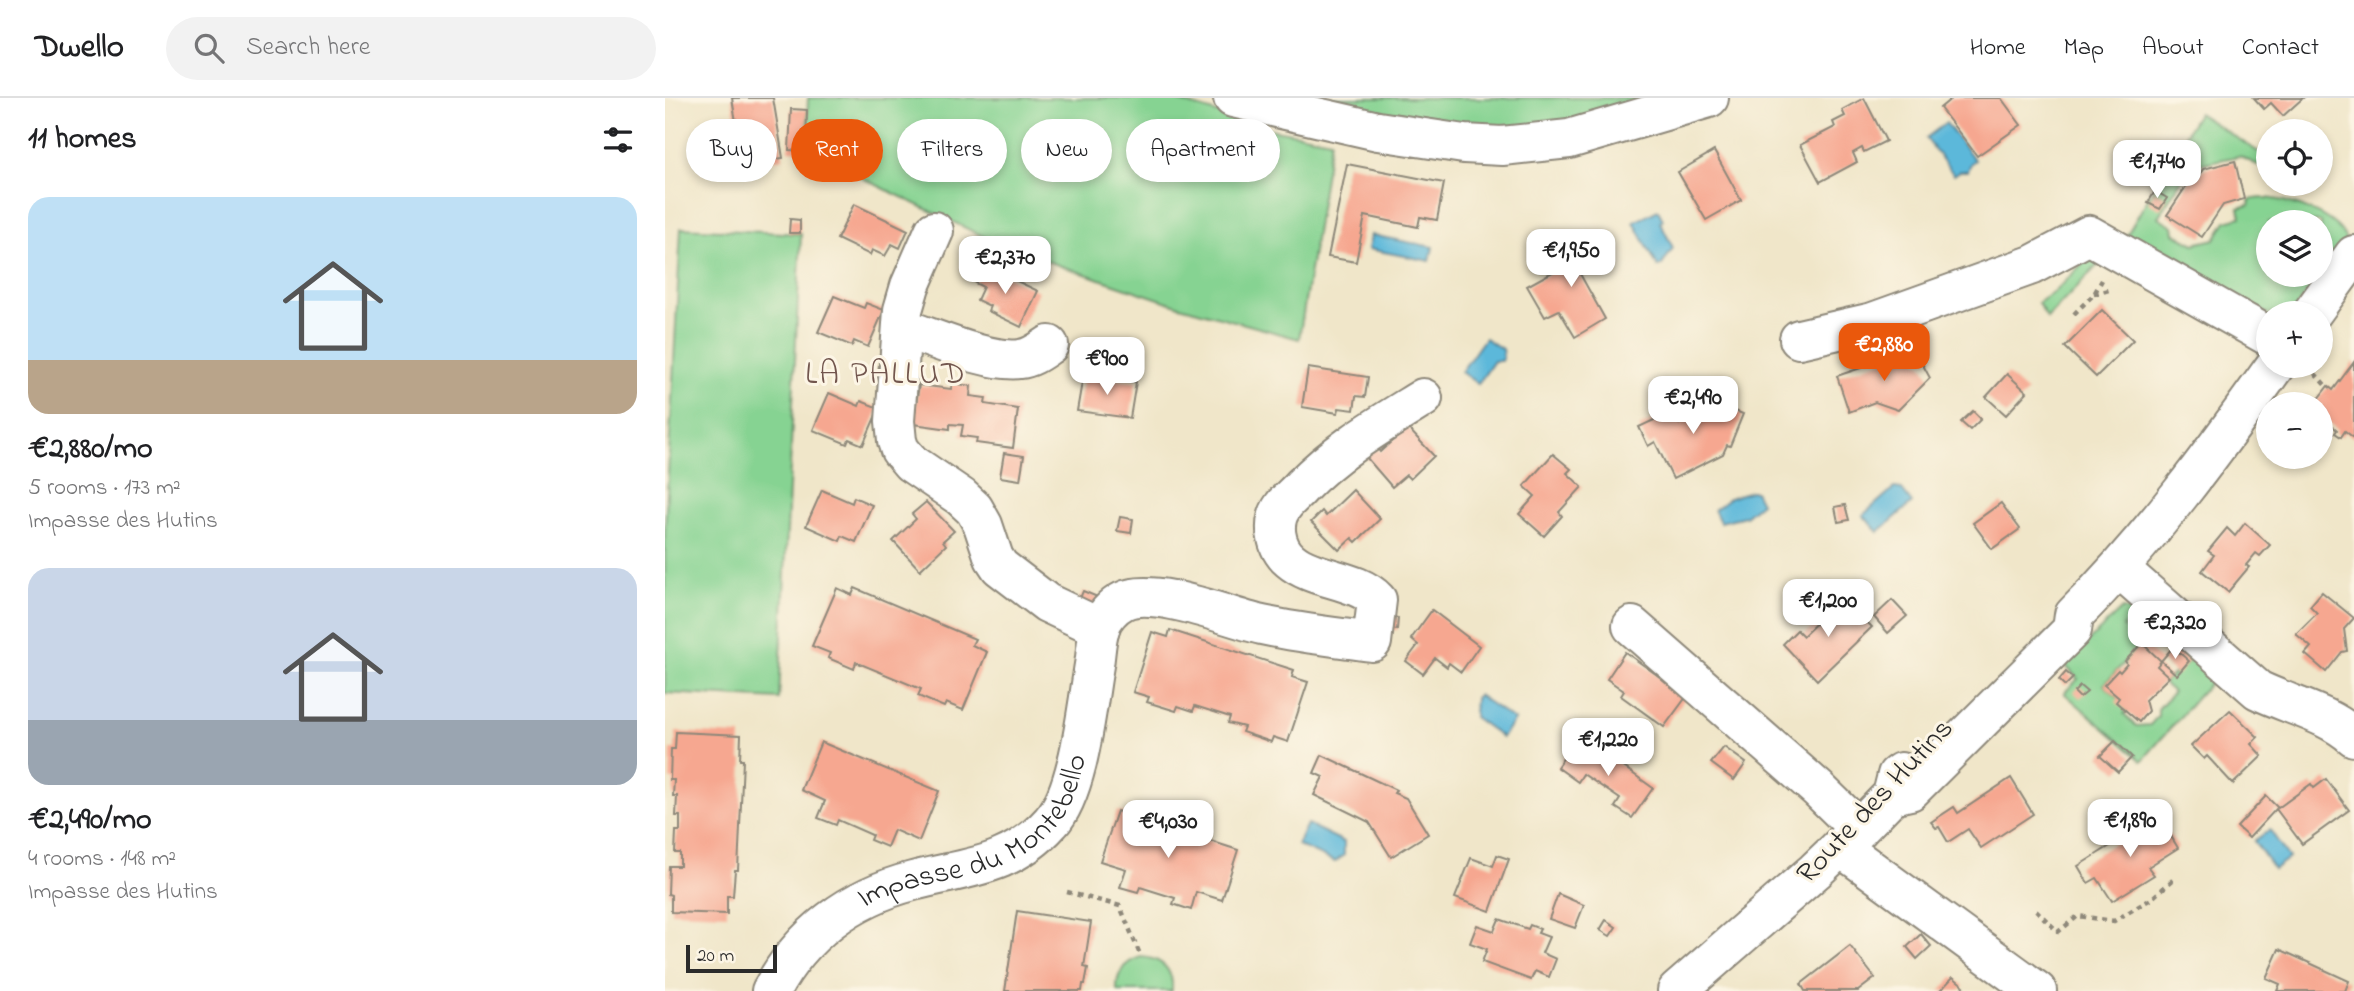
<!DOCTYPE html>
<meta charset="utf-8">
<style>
body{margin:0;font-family:"Indie Flower",sans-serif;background:#f2f2f2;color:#202124;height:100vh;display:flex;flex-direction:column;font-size:26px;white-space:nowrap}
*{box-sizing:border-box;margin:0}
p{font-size:23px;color:#757577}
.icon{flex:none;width:38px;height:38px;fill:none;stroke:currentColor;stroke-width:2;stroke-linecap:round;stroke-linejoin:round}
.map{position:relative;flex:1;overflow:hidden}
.details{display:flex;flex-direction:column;background:#fff;width:665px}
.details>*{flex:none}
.hud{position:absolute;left:21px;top:21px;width:665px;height:63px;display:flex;gap:14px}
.tools{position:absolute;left:1591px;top:21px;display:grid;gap:14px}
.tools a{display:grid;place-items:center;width:77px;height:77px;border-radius:50%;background:#fff;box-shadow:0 4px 10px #0003;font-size:35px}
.scale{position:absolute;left:21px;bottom:18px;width:91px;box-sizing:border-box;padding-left:7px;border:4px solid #2b2b2b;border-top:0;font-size:19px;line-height:24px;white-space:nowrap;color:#2b2b2b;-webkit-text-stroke:5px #fcf5e5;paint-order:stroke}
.price{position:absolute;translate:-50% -60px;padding:0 16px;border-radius:14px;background:#fff;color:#222;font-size:23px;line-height:46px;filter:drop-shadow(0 2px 4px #0008)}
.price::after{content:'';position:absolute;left:50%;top:42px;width:21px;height:16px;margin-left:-10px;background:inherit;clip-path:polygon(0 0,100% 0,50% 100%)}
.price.selected{background:#ea580c;color:#fff}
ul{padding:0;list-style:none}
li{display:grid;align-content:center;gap:14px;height:371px;padding:0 28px}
li span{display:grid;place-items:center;height:217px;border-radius:21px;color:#555}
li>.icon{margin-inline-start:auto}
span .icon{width:126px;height:126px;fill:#fffc;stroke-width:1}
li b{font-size:30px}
h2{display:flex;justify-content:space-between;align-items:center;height:84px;padding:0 28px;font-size:30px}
.pill{padding:0 24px;border-radius:32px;background:#fff;box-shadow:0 4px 10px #0003;font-size:24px;line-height:63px}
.pill.selected{background:#ea580c;color:#fff}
header{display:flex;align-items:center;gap:42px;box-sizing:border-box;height:98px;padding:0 35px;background:#fff;border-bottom:2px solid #e0e0e0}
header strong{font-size:33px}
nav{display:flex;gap:38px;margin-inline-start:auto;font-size:24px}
.search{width:490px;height:63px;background:#f2f2f2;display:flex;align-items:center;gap:18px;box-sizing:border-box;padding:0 24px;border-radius:38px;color:#757577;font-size:26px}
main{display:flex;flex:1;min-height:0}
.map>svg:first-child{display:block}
.green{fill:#86d392;stroke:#587f5e;stroke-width:2}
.water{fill:#5cb8da;stroke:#447282;stroke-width:2}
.building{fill:#f6a790}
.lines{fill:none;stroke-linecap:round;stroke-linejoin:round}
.minor-casing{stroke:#8e887a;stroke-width:42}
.path{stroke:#8e887a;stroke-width:4.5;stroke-dasharray:5 5;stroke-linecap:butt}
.minor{stroke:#fff;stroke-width:38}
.labels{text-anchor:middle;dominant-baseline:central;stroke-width:6;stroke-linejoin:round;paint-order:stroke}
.street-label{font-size:30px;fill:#2b2b2b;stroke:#fcf5e5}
.neighbourhood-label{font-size:32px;letter-spacing:2px;fill:#72564e;stroke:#fcf5e5}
</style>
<header>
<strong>Dwello</strong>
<div class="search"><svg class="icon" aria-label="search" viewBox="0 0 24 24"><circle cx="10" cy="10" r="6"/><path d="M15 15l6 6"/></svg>Search here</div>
<nav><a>Home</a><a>Map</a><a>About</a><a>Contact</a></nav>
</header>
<main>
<section class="details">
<h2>11 homes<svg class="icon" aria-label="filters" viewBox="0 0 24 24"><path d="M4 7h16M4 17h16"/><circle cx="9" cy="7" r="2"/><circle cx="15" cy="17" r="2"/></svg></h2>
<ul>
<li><span style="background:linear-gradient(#bfe0f5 75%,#b9a48a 0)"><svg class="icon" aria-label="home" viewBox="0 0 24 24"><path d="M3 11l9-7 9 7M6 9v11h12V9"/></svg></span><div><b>€2,880/mo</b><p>5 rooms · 173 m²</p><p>Impasse des Hutins</p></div></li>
<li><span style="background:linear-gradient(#c9d6e8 70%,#9aa5b1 0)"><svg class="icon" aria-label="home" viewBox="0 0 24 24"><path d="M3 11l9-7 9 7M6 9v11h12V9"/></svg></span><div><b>€2,490/mo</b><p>4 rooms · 148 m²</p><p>Impasse des Hutins</p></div></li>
</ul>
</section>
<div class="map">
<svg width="1689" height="893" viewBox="0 0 1689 893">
<rect width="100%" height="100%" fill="#fcf5e5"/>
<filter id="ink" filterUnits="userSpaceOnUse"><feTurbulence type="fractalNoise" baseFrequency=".0143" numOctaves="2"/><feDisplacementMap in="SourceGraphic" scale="14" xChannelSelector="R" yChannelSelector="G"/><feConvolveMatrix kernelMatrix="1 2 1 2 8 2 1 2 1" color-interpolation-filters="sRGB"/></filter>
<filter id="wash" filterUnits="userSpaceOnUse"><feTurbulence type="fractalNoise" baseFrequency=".00686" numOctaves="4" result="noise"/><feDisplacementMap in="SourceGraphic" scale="28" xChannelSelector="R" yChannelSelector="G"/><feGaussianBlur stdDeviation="1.57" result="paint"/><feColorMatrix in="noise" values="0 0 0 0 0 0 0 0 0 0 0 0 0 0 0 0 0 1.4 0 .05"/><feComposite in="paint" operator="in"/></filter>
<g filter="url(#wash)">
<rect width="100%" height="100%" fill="#f0e6c9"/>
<!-- green -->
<g class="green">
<polygon points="143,0 503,0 604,31 666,42 634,241 515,208 340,149 141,53"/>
<polygon points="611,0 1016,0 840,37"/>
<path d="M1533,15l70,45v12l-29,-14 -49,10 -32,51 15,9 1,7 20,11 21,-5 11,-18 15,-4 -2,-9 11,-3 -1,-5c5,-1 11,-2 17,-2 21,1 75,19 80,43l-25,33v-52h-53v53h52l-26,35 -8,3 -18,1 -142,-78z"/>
<polygon points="16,130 136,136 114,601 0,595 0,434"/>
<polygon points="1429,159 1436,164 1382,220 1373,205 1389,194 1419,164"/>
<path d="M1457,511l19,4 19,15 -2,2 -25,-12 -10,9 19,16 -38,42 15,13 8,13 -3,3 12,12 14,-1 8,-9v-7l15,-17 -10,-9c7,-8 17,-12 26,-22l-16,-14 -1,-7 42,38 -72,83 -78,-68 14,-14 -14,-15z"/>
<path d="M476,859c21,1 33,13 31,34h-55c-1,-18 7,-29 24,-34z"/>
</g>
<!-- water -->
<g class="water">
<polygon points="1281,25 1310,62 1306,65 1303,73 1295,73 1289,77 1261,40"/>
<polygon points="993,112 998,122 995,124 1008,150 997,167 993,169 969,124"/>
<polygon points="706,137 768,149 765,163 703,151"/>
<polygon points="820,240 837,251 838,259 836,263 829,263 813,286 796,274"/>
<polygon points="1229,390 1236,391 1247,405 1213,434 1198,417"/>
<polygon points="1085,393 1090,393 1096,405 1080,418 1055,424 1049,412 1065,400"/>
<polygon points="813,597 849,622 837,639 809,619 810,600"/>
<polygon points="642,726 679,744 679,757 670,764 632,747"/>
<polygon points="1605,732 1624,760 1609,771 1589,743"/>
</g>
<g id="blocks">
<!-- building -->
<g class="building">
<polygon points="67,0 108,0 118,60 78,66"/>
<polygon points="1199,0 1221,43 1199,54 1197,50 1188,55 1192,64 1155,84 1135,47 1170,29 1168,24 1180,18 1177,12"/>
<polygon points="1287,0 1336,0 1356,27 1312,58 1275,10"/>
<polygon points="1589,0 1638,0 1618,18 1606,5 1599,11"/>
<polygon points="126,11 142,12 141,53 124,52"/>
<polygon points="1049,53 1076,102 1041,122 1013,74"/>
<polygon points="1570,63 1579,101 1558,107 1537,139 1502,117 1530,75 1534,78 1538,71"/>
<polygon points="682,66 779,85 772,122 755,119 753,129 700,118 691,164 663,159"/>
<polygon points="1490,93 1502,100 1495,111 1483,105"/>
<polygon points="189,106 243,132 235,150 227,146 220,158 207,152 205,157 172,141"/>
<polygon points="125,121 135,122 135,135 124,135"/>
<polygon points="926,138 940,162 915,176 940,221 910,239 894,212 880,219 862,188 902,166 896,155"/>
<polygon points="318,167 373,193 356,229 323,213 325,208 312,202 318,189 310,185"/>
<polygon points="169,198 199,210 201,205 219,212 203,249 189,243 187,248 153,234"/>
<polygon points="1437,212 1468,242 1431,279 1400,249"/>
<polygon points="1246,253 1249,261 1258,267 1265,280 1233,312 1210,304 1184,314 1172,278"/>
<polygon points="1689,264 1689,340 1680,333 1676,339 1670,335 1672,332 1656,318 1658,315 1656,313 1656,306 1649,306 1663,288 1668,292"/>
<polygon points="643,270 703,279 700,299 691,298 689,312 674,310 673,315 637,309"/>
<polygon points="1342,276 1362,294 1341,317 1321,299"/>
<polygon points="418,278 471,284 465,320 412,313"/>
<polygon points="287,285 306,288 305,298 321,300 320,306 353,311 348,350 311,345 312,340 296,338 298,327 285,326 285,331 248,326 254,287 286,291"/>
<polygon points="164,295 194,308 196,303 214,310 198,347 184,341 182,346 148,332"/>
<polygon points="1046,303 1078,316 1065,348 1062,347 1058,356 1008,381 990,344 983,348 974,329 1008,313 1014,325 1017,317"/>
<polygon points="1308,313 1316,321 1305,332 1296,324"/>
<polygon points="742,329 769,358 745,381 741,377 727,389 701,359 712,350 715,354"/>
<polygon points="339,355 359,358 355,382 335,379"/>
<polygon points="888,356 906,371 902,375 917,389 894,414 897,418 879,438 854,416 870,398 859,388"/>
<polygon points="157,392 187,405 189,399 207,407 191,444 177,438 175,443 141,428"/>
<polygon points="688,392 715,421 691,444 687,440 674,452 646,424 657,413 661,418"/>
<polygon points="261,404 289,433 278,443 281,447 255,472 228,443 251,421 247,416"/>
<polygon points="1336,405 1355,431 1327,451 1308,425"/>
<polygon points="1180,407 1184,422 1173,424 1170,409"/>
<polygon points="455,419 468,421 466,435 452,433"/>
<polygon points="1580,425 1605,447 1595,458 1591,455 1581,467 1584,469 1563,494 1537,473 1549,457 1543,453 1562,430 1570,438"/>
<polygon points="172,490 187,497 190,490 310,541 307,547 322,554 298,612 281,605 279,609 253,598 256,591 191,564 189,571 163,560 165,555 147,548"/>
<polygon points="418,493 435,500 431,510 414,503"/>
<polygon points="1657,494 1689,520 1679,531 1682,553 1677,554 1661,574 1640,556 1646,549 1631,536 1652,515 1645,508"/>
<polygon points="1177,500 1207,529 1152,582 1118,546 1132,532 1138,538"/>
<polygon points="1227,502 1242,518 1223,535 1209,519"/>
<polygon points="767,512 814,548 796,574 784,565 782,569 770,560 758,576 741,563 753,547 746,541"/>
<polygon points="728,519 733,520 732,532 726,531"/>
<polygon points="505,532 629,572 627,579 643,584 623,644 608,639 606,644 577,634 579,629 563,625 565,619 530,608 528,613 513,608 511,613 482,604 484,599 468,594 487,534 503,539"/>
<polygon points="1477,545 1496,563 1492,568 1504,579 1480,602 1483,613 1474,624 1451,604 1454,600 1439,587 1453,572 1455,574 1462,566 1460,563"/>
<polygon points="1508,549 1524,563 1512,577 1496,563"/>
<polygon points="960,554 999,582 1024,595 999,629 956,598 959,593 942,581"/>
<polygon points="1401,574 1408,580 1400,588 1394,582"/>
<polygon points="1415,588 1422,594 1415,600 1409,594"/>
<polygon points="1565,612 1593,639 1586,646 1597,658 1568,686 1542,658 1539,661 1526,648"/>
<polygon points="11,634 76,637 75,662 78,662 73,772 70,772 68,798 62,798 62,816 6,814 6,797 3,796 4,768 15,768 15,755 10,755 11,733 15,733 15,718 11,718 12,698 8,698 9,682 5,682 6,651 10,651"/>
<polygon points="1450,643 1467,659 1453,674 1435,658"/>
<polygon points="156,644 274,693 254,743 229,732 222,749 205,742 207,737 173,722 171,727 153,720 160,703 136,692"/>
<polygon points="907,648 928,663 935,652 988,690 967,720 950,709 955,701 918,676 913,684 892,669"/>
<polygon points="1059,649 1081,665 1069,682 1046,665"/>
<polygon points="657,657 731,692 729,695 741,700 763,736 726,759 704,724 649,697 658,679 649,675"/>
<polygon points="1346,680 1368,716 1316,750 1303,731 1283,744 1274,729 1271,730 1266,724 1289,709 1293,715"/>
<polygon points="1661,681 1684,712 1637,746 1611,711 1584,740 1572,729 1601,698 1613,710 1646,686 1649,690"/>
<polygon points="452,713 573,752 557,802 531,794 526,812 508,806 510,800 475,789 473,794 455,789 461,771 435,763"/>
<polygon points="1494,718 1513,750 1483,769 1489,777 1447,803 1432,780 1423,785 1413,768 1453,743 1456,747 1464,742 1461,738"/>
<polygon points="832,757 844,761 825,813 790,800 806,760 828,768"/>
<polygon points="893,796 919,807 910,830 884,821"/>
<polygon points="352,813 426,824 419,869 423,870 420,886 418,886 417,893 340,893"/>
<polygon points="834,821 863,831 865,827 875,831 873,835 884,839 877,855 891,861 884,879 870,873 866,882 817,864 822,851 805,845 812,827 829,833"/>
<polygon points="941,822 951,829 945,838 935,832"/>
<polygon points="1256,836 1266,848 1252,861 1242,849"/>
<polygon points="1185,848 1210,880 1193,893 1140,893 1136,886"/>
<polygon points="1614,851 1684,883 1680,893 1612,893 1615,886 1601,880"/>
<polygon points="1288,879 1299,888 1294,893 1275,893"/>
</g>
</g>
</g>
<g filter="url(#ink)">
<use href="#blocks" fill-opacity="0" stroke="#8e887a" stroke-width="2"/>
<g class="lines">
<defs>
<g id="minor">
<polyline points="568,0 713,33 799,46 837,48 904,41 1044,0"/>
<polyline points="269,133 245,188 238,212 230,323 232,343 235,352 246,365 296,399 309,411 318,427 329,460 335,469 382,505 435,530"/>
<polyline points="1647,215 1689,157"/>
<path d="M237,230c32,10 86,35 118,31 11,-1 20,-8 29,-14"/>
<polyline points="1134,241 1208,224 1367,167 1424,137 1603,238"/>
<path d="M1454,470l139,122c33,16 69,23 96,47"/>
<polyline points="967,528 1153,691 1194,731"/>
<path d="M1227,697l18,-4 162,-161 2,-15c76,-76 139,-162 201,-249"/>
<polyline points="1175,749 1372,893"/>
<path id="s1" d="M106,893c30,-57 80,-94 142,-110 54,-14 98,-14 138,-59 28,-30 36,-116 43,-157 2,-12 2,-25 6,-37 3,-11 13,-22 23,-27 31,-15 105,16 139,24 36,8 74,12 110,17l5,-42c-21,-22 -64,-20 -87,-40 -15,-13 -19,-38 -7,-54 5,-7 13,-13 19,-20 35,-36 78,-61 121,-88"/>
<polyline points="1012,893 1150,773 1194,731 1227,697 1232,677 1236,674"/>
</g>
</defs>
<!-- minor casing -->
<use href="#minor" class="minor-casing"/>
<!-- path -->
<g class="path">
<polyline points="1429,196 1448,191"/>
<polyline points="1409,216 1429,196 1437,182"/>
<polyline points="1643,268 1662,289"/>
<polyline points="402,794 455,808 476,859"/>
<polyline points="1371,812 1393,834 1413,818 1449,823 1486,801 1510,780"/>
</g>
<!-- minor -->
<use href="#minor" class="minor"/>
</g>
</g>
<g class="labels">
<!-- street labels -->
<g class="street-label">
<text transform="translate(1211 704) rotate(-47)">Route des Hutins</text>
<text stroke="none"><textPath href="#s1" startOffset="270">Impasse du Montebello</textPath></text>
</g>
<!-- neighbourhood labels -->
<g class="neighbourhood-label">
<text x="221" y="277">LA PALLUD</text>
</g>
</g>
</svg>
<div class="tools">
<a><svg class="icon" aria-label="locate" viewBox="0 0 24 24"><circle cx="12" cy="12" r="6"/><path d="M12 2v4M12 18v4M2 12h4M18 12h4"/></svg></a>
<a><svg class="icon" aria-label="layers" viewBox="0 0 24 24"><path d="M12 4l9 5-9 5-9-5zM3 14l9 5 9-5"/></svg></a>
<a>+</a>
<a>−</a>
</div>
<div class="scale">20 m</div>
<b class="price" style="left:1492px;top:102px">€1,740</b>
<b class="price" style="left:906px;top:191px">€1,950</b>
<b class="price" style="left:340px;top:198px">€2,370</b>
<b class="price selected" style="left:1219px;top:285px">€2,880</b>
<b class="price" style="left:442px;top:299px">€900</b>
<b class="price" style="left:1028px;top:338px">€2,490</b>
<b class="price" style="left:1163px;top:541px">€1,200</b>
<b class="price" style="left:1510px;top:563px">€2,320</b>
<b class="price" style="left:943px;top:680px">€1,220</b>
<b class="price" style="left:1465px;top:761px">€1,890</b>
<b class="price" style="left:503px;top:762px">€4,030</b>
<div class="hud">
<a class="pill">Buy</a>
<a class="pill selected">Rent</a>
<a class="pill">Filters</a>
<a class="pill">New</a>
<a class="pill">Apartment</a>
</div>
</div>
</main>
